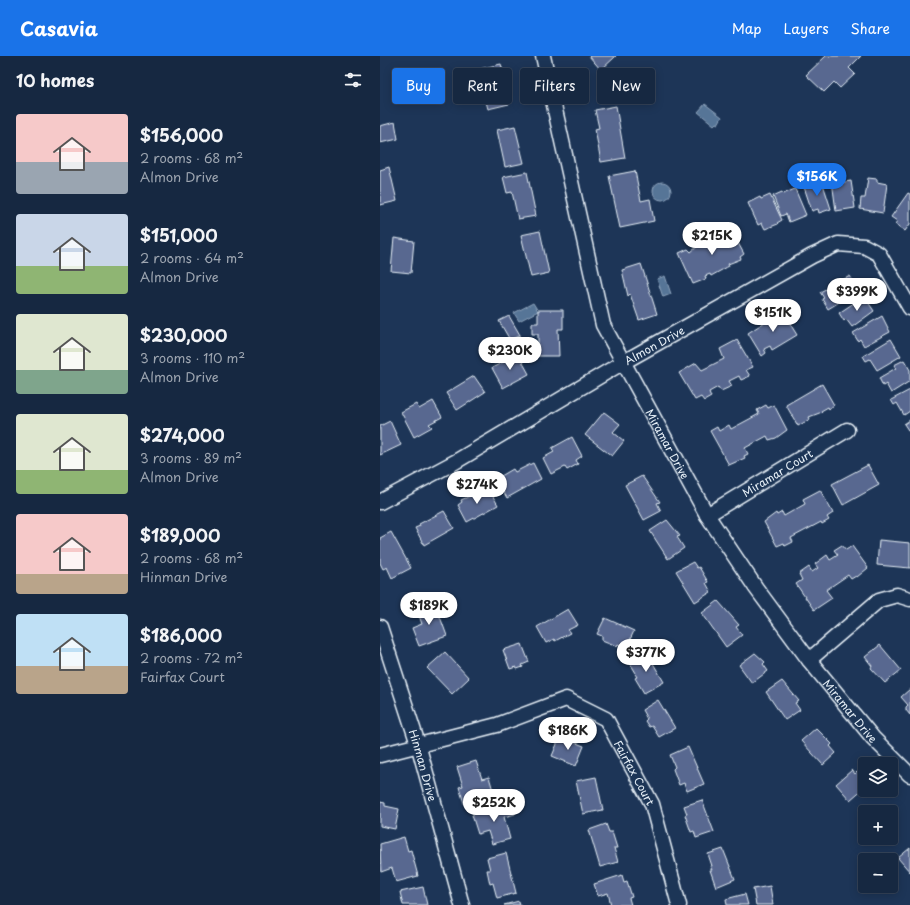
<!DOCTYPE html>
<meta charset="utf-8">
<style>
body{margin:0;font-family:"Playpen Sans",sans-serif;background:#1f3048;color:#f1f3f6;height:100vh;display:flex;flex-direction:column;font-size:15px;white-space:nowrap}
*{box-sizing:border-box;margin:0}
p{font-size:13px;color:#9ea6b1}
.icon{flex:none;width:22px;height:22px;fill:none;stroke:currentColor;stroke-width:2;stroke-linecap:round;stroke-linejoin:round}
.map{position:relative;flex:1;overflow:hidden}
.side{display:flex;flex-direction:column;background:#162841;width:380px}
.side>*{flex:none}
.banner{position:absolute;left:12px;top:12px;width:380px;height:36px;display:flex;gap:8px}
.fabs{position:absolute;left:478px;top:701px;display:grid;gap:8px}
.fabs a{display:grid;place-items:center;width:40px;height:40px;border-radius:4px;background:#162841;box-shadow:0 2px 10px #0003,0 0 0 1px #35445a;font-size:20px}
.price{position:absolute;translate:-50% -34px;padding:0 9px;border-radius:14px;background:#fff;color:#222;font-size:13px;line-height:26px;filter:drop-shadow(0 1px 2px #0008)}
.price::after{content:'';position:absolute;left:50%;top:24px;width:12px;height:9px;margin-left:-6px;background:inherit;clip-path:polygon(0 0,100% 0,50% 100%)}
.price.active{background:#1a73e8;color:#fff}
ul{padding:0;list-style:none}
li{display:flex;align-items:center;gap:12px;height:100px;padding:0 16px}
li span{display:grid;place-items:center;flex:none;width:112px;height:80px;border-radius:4px;color:#555}
li>.icon{margin-inline-start:auto}
span .icon{width:48px;height:48px;fill:#fffc;stroke-width:1}
li b{font-size:17px}
h2{display:flex;justify-content:space-between;align-items:center;height:48px;padding:0 16px;font-size:17px}
.pill{padding:0 14px;border-radius:4px;background:#162841;box-shadow:0 2px 10px #0003,0 0 0 1px #35445a;font-size:14px;line-height:36px}
.pill.active{background:#1a73e8;color:#fff}
header{display:flex;align-items:center;gap:24px;box-sizing:border-box;height:56px;padding:0 20px;background:#1a73e8;color:#fff}
header strong{font-size:19px}
nav{display:flex;gap:22px;margin-inline-start:auto;font-size:14px}
main{display:flex;flex:1;min-height:0}
.map>svg:first-child{display:block}
.water{fill:#567497;stroke:#90a6be}
.building{fill:#596890;stroke:#e8f1f8}
.lines{fill:none;stroke-linecap:round;stroke-linejoin:round}
.minor-casing{stroke:#e8f1f8;stroke-width:17}
.minor{stroke:#1d3557;stroke-width:14}
.labels{text-anchor:middle;dominant-baseline:central;stroke-width:3;stroke-linejoin:round;paint-order:stroke}
.street-label{font-size:11px;fill:#e8f1f8;stroke:#1d3557}
</style>
<header>
<strong>Casavia</strong>
<nav><a>Map</a><a>Layers</a><a>Share</a></nav>
</header>
<main>
<section class="side">
<h2>10 homes<svg class="icon" aria-label="filters" viewBox="0 0 24 24"><path d="M4 7h16M4 17h16"/><circle cx="9" cy="7" r="2"/><circle cx="15" cy="17" r="2"/></svg></h2>
<ul>
<li><span style="background:linear-gradient(#f6c9c9 60%,#9aa5b1 0)"><svg class="icon" aria-label="home" viewBox="0 0 24 24"><path d="M3 11l9-7 9 7M6 9v11h12V9"/></svg></span><div><b>$156,000</b><p>2 rooms · 68 m²</p><p>Almon Drive</p></div></li>
<li><span style="background:linear-gradient(#c9d6e8 65%,#8fb573 0)"><svg class="icon" aria-label="home" viewBox="0 0 24 24"><path d="M3 11l9-7 9 7M6 9v11h12V9"/></svg></span><div><b>$151,000</b><p>2 rooms · 64 m²</p><p>Almon Drive</p></div></li>
<li><span style="background:linear-gradient(#dfe7d0 70%,#7fa58c 0)"><svg class="icon" aria-label="home" viewBox="0 0 24 24"><path d="M3 11l9-7 9 7M6 9v11h12V9"/></svg></span><div><b>$230,000</b><p>3 rooms · 110 m²</p><p>Almon Drive</p></div></li>
<li><span style="background:linear-gradient(#dfe7d0 70%,#8fb573 0)"><svg class="icon" aria-label="home" viewBox="0 0 24 24"><path d="M3 11l9-7 9 7M6 9v11h12V9"/></svg></span><div><b>$274,000</b><p>3 rooms · 89 m²</p><p>Almon Drive</p></div></li>
<li><span style="background:linear-gradient(#f6c9c9 75%,#b9a48a 0)"><svg class="icon" aria-label="home" viewBox="0 0 24 24"><path d="M3 11l9-7 9 7M6 9v11h12V9"/></svg></span><div><b>$189,000</b><p>2 rooms · 68 m²</p><p>Hinman Drive</p></div></li>
<li><span style="background:linear-gradient(#bfe0f5 65%,#b9a48a 0)"><svg class="icon" aria-label="home" viewBox="0 0 24 24"><path d="M3 11l9-7 9 7M6 9v11h12V9"/></svg></span><div><b>$186,000</b><p>2 rooms · 72 m²</p><p>Fairfax Court</p></div></li>
</ul>
</section>
<div class="map">
<svg width="530" height="849" viewBox="0 0 530 849">
<rect width="100%" height="100%" fill="#1d3557"/>
<filter id="ink" filterUnits="userSpaceOnUse"><feTurbulence type="fractalNoise" baseFrequency=".025" numOctaves="2"/><feDisplacementMap in="SourceGraphic" scale="8" xChannelSelector="R" yChannelSelector="G"/><feConvolveMatrix kernelMatrix="1 2 1 2 8 2 1 2 1" color-interpolation-filters="sRGB"/></filter>
<g filter="url(#ink)">
<!-- water -->
<g class="water">
<polygon points="325,48 342,61 338,68 336,67 334,69 318,56"/>
<polygon points="464,112 465,120 447,122 445,119 446,114"/>
<circle cx="282" cy="135" r="9"/>
<polygon points="285,220 291,238 283,241 277,223"/>
<polygon points="153,247 158,255 139,265 134,257"/>
<polygon points="126,283 132,294 118,303 119,305 114,308 112,305 111,306 104,295"/>
</g>
<!-- building -->
<g class="building">
<polygon points="209,0 236,0 221,14"/>
<polygon points="446,0 481,0 469,12 475,18 460,32 454,26 444,36 426,19"/>
<polygon points="121,8 124,19 128,18 131,32 126,33 129,48 108,53 104,38 98,39 95,24 101,23 99,13"/>
<polygon points="236,50 245,102 221,106 215,73 219,72 215,54"/>
<polygon points="15,66 18,83 0,87 0,70"/>
<polygon points="135,70 144,107 125,111 117,74"/>
<polygon points="9,111 17,145 0,149 0,114"/>
<polygon points="255,115 261,145 270,143 274,165 240,172 229,120"/>
<polygon points="147,116 156,160 138,163 132,136 127,137 123,121"/>
<polygon points="488,122 497,123 497,126 507,128 503,157 480,153 481,142 485,142"/>
<polygon points="457,124 458,127 471,125 475,152 456,155 452,125"/>
<polygon points="442,125 451,153 439,157 438,153 432,155 423,128 429,126 430,128"/>
<polygon points="415,133 426,159 409,166 406,158 401,160 393,140 402,136 403,138"/>
<polygon points="528,137 530,138 530,168 525,175 515,168 517,165 511,161"/>
<polygon points="390,139 402,164 397,167 398,168 385,173 382,167 378,169 368,147 380,141 381,143"/>
<polygon points="343,172 345,177 351,174 364,198 360,201 361,203 348,208 349,210 331,220 330,218 325,220 326,223 313,228 299,197 308,193 311,196 318,190 315,186 325,181 327,185 333,182 333,183 336,182 333,177"/>
<polygon points="160,175 169,217 151,221 141,179"/>
<polygon points="14,182 34,185 31,217 11,215"/>
<polygon points="261,208 277,258 259,264 250,238 248,240 242,214"/>
<polygon points="470,220 479,234 448,253 442,243 444,242 440,236"/>
<polygon points="484,240 494,255 472,271 466,263 464,265 459,257"/>
<polygon points="158,254 183,254 183,273 178,273 179,300 158,300 158,278 152,278 152,267 158,267"/>
<polygon points="402,255 417,279 392,294 390,290 384,293 386,297 382,300 368,277"/>
<polygon points="129,260 140,279 130,284 119,265"/>
<polygon points="502,260 510,276 484,290 480,283 478,285 473,277"/>
<polygon points="511,283 521,300 497,314 490,303 486,305 483,300"/>
<polygon points="357,284 373,311 366,314 370,320 361,324 359,320 349,325 352,330 341,335 338,331 329,336 331,341 324,345 321,341 315,344 299,317 316,307 322,314 344,303 340,293"/>
<polygon points="138,298 149,318 123,332 112,312"/>
<polygon points="524,304 530,314 530,325 511,337 506,328 503,330 499,322 516,312 514,309"/>
<polygon points="94,320 105,336 77,354 66,337"/>
<polygon points="442,328 454,349 449,353 448,351 441,355 442,356 429,361 430,363 418,370 406,349"/>
<polygon points="530,334 530,355 524,359 517,347 514,349 511,344"/>
<polygon points="53,345 62,361 49,368 52,371 34,381 21,356 36,348 39,353"/>
<polygon points="386,349 388,352 394,349 407,374 396,382 389,384 387,380 365,392 368,398 364,400 365,402 349,409 330,375 337,371 339,375 349,369 351,373 379,358 377,354"/>
<polygon points="224,356 240,368 233,376 244,385 232,400 205,379"/>
<polygon points="530,364 530,377 524,368"/>
<polygon points="10,365 21,389 0,399 0,370"/>
<polygon points="192,381 202,400 196,404 198,408 187,414 185,411 171,418 163,402 174,396 172,392"/>
<polygon points="153,407 161,423 127,442 116,423 133,413 135,416"/>
<polygon points="488,409 499,429 463,449 452,428"/>
<polygon points="262,420 280,446 277,447 281,455 264,464 245,429"/>
<polygon points="108,432 118,449 87,466 78,449 82,446 81,444"/>
<polygon points="440,434 453,457 447,461 449,464 442,468 441,466 411,482 413,486 405,490 404,487 397,490 384,466 396,457 397,459 402,456 404,460 425,448 423,443"/>
<polygon points="64,455 74,472 44,489 35,472 40,470 39,468"/>
<polygon points="287,464 300,480 297,481 304,492 288,503 270,475"/>
<polygon points="11,476 31,512 12,522 7,511 3,513 0,507 0,482"/>
<polygon points="499,484 530,487 530,512 497,509"/>
<polygon points="462,489 466,494 472,490 488,512 477,521 476,520 471,523 468,519 446,534 452,542 434,554 416,528 422,524 419,518 429,511 432,516 438,512 435,508 447,499 450,504 458,499 454,494"/>
<polygon points="313,506 317,512 319,511 328,526 326,527 331,536 315,546 296,515"/>
<polygon points="338,545 359,569 356,571 362,579 346,591 322,557"/>
<polygon points="55,547 67,580 39,590 32,572 42,568 37,554"/>
<polygon points="188,553 198,569 188,574 190,577 175,585 174,583 166,587 157,571"/>
<polygon points="225,562 254,575 246,592 238,588 237,590 222,584 222,580 217,578"/>
<polygon points="142,588 149,606 142,609 143,611 137,613 136,611 130,613 123,594"/>
<polygon points="500,589 521,614 505,627 491,612 492,610 485,601"/>
<polygon points="65,596 89,622 72,638 47,612"/>
<polygon points="267,597 284,626 264,637 255,622 257,621 255,618 256,617 250,607"/>
<polygon points="375,597 385,606 383,608 388,615 372,627 359,609"/>
<polygon points="402,625 419,645 415,647 420,654 405,664 386,636"/>
<polygon points="530,633 530,659 526,654 526,651 528,649 521,641"/>
<polygon points="278,644 295,672 279,681 272,670 269,671 265,665 267,663 262,654"/>
<polygon points="436,672 452,688 450,690 456,697 443,709 421,685"/>
<polygon points="180,681 204,690 196,710 172,700"/>
<polygon points="308,691 324,728 307,735 304,727 299,729 293,713 295,711 290,699"/>
<polygon points="96,705 102,723 109,721 115,741 85,750 79,731 83,730 77,711"/>
<polygon points="472,714 475,718 477,716 485,725 483,727 485,731 470,744 456,728"/>
<polygon points="216,721 223,754 203,758 196,725"/>
<polygon points="322,744 334,776 316,782 314,775 311,776 305,759 307,758 304,750"/>
<polygon points="0,746 5,747 5,750 19,753 15,773 0,770"/>
<polygon points="132,747 135,758 124,761 130,783 112,788 108,775 98,778 92,759"/>
<polygon points="500,748 507,756 490,756"/>
<polygon points="226,768 229,776 232,776 237,792 234,792 238,806 220,811 209,774"/>
<polygon points="511,770 517,777 506,787 502,782 511,782"/>
<polygon points="24,781 28,795 31,794 38,820 16,826 12,812 1,816 0,788"/>
<polygon points="530,792 530,816 518,802"/>
<polygon points="343,793 355,823 336,831 330,814 332,814 330,810 332,810 328,798"/>
<polygon points="126,797 136,837 117,842 113,827 110,828 107,814 110,814 107,802"/>
<polygon points="242,819 244,826 247,825 252,841 249,842 251,849 231,849 228,837 218,840 214,828"/>
<polygon points="390,830 393,849 376,849 373,833"/>
<polygon points="43,831 47,849 23,849 20,836"/>
<polygon points="365,838 368,849 347,849 346,843"/>
<polygon points="139,845 140,849 124,849"/>
</g>
<g class="lines">
<defs>
<g id="minor">
<path id="s1" d="M163,0l60,269 104,190 49,73 53,72 64,78 37,37"/>
<path id="s2" d="M0,446l75,-40 167,-99 190,-107 26,-12 26,2 15,8 31,54"/>
<path id="s3" d="M327,459l140,-85"/>
<path id="s4" d="M0,571l38,117 44,161"/>
<polyline points="429,604 499,544 517,539 530,543"/>
<path id="s5" d="M0,699l117,-30 69,-26 40,20 46,85 27,101"/>
</g>
</defs>
<!-- minor casing -->
<use href="#minor" class="minor-casing"/>
<!-- minor -->
<use href="#minor" class="minor"/>
</g>
</g>
<g class="labels">
<!-- street labels -->
<g class="street-label">
<text stroke="none"><textPath href="#s2" startOffset="316">Almon Drive</textPath></text>
<text stroke="none"><textPath href="#s1" startOffset="411">Miramar Drive</textPath></text>
<text stroke="none"><textPath href="#s3" startOffset="82">Miramar Court</textPath></text>
<text stroke="none"><textPath href="#s1" startOffset="735">Miramar Drive</textPath></text>
<text stroke="none"><textPath href="#s4" startOffset="145">Hinman Drive</textPath></text>
<text stroke="none"><textPath href="#s5" startOffset="300">Fairfax Court</textPath></text>
</g>
</g>
</svg>
<div class="fabs">
<a><svg class="icon" aria-label="layers" viewBox="0 0 24 24"><path d="M12 4l9 5-9 5-9-5zM3 14l9 5 9-5"/></svg></a>
<a>+</a>
<a>−</a>
</div>
<b class="price active" style="left:437px;top:141px">$156K</b>
<b class="price" style="left:332px;top:200px">$215K</b>
<b class="price" style="left:477px;top:256px">$399K</b>
<b class="price" style="left:393px;top:277px">$151K</b>
<b class="price" style="left:130px;top:315px">$230K</b>
<b class="price" style="left:97px;top:449px">$274K</b>
<b class="price" style="left:49px;top:570px">$189K</b>
<b class="price" style="left:266px;top:617px">$377K</b>
<b class="price" style="left:188px;top:695px">$186K</b>
<b class="price" style="left:114px;top:767px">$252K</b>
<div class="banner">
<a class="pill active">Buy</a>
<a class="pill">Rent</a>
<a class="pill">Filters</a>
<a class="pill">New</a>
</div>
</div>
</main>
